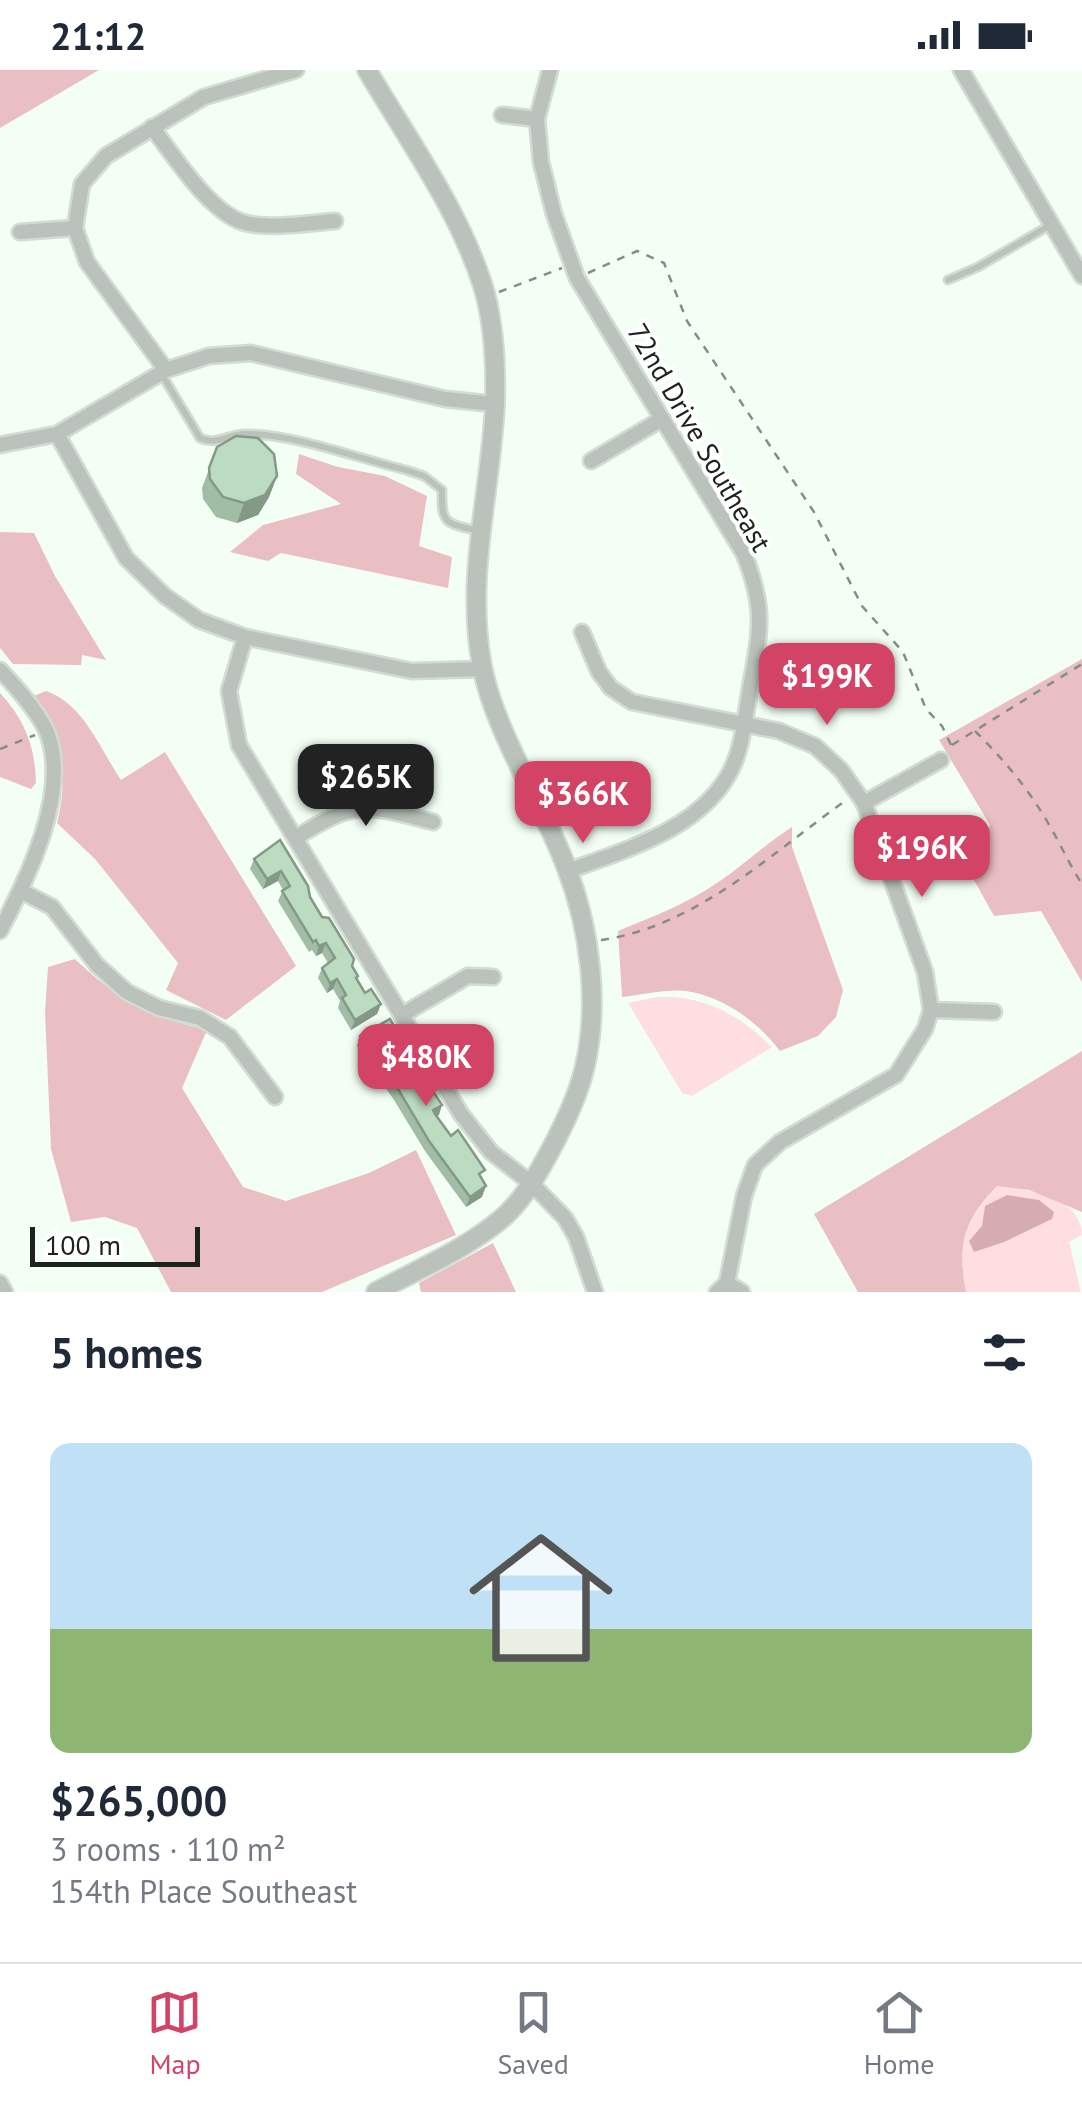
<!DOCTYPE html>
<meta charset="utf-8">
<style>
body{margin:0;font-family:"PT Sans",sans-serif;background:#f6f6f7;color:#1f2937;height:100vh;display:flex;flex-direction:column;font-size:38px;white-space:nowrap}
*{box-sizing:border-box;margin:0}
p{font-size:32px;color:#747a83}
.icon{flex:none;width:55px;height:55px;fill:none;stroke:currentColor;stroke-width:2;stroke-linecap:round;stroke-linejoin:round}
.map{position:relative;height:1222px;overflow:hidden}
.side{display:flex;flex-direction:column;background:#fff;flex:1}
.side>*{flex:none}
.scale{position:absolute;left:30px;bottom:25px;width:170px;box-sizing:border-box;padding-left:10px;border:5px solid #1c231d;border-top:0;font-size:28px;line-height:35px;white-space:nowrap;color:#1c231d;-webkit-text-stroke:8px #fff;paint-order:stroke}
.price{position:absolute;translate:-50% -85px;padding:0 22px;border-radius:20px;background:#d34366;color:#fff;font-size:32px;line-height:65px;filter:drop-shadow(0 2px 5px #0008)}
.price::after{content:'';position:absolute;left:50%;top:60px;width:30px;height:22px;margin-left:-15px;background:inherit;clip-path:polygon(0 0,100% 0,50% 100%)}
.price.active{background:#222;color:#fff}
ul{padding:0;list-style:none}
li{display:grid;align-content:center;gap:20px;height:530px;padding:0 50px}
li+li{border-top:2px solid #e0e1e3}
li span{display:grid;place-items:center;height:310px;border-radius:20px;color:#555}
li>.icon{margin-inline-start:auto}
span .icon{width:180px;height:180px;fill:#fffc;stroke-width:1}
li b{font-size:42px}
h2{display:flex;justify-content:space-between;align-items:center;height:120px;padding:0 50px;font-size:42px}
.status{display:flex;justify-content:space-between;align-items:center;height:70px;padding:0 50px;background:#fff;direction:ltr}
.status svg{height:28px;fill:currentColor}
.menu{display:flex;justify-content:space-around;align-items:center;height:140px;border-top:2px solid #e0e1e3;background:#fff;font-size:28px;color:#747a83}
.menu a{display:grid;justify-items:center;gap:5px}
.menu .active{color:#d34366}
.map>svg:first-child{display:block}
.green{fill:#ffdee2}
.forest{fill:#eabfc4}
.water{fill:#d7acb1}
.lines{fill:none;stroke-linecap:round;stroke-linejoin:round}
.service-casing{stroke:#d1dcd2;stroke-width:11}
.minor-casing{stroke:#d1dcd2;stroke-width:19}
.tertiary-casing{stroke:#d1dcd2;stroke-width:22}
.path{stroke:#848e86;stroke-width:2.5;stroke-dasharray:8 8;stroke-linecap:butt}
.service{stroke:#bac2bb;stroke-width:6}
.minor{stroke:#bac2bb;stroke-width:14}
.tertiary{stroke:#bac2bb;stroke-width:18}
.wall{fill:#a2bda6}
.shaded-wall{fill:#849a87}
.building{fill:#bcdcc1;stroke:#849a87;stroke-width:2.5}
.labels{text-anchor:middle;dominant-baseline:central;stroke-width:8;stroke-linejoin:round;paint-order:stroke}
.street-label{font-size:28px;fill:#1c231d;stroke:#fff}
</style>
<div class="status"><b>21:12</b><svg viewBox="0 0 49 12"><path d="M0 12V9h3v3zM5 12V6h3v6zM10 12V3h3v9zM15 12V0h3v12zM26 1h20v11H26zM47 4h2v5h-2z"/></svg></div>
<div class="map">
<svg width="1082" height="1222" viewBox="0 0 1082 1222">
<rect width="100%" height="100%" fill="#f3fff5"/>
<!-- green -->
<g class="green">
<path d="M657,927c45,-3 83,18 115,50l-80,49 -10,-3 -54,-90z"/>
<path d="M997,1116c27,3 85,10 85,49l-13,7 12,50h-115c-9,-48 -1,-71 31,-106z"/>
</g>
<!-- forest -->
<g class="forest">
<polygon points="0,0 99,0 0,58"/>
<polygon points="299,384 338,397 385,406 427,426 419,476 452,487 448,518 281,483 268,491 230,482 263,455 341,434 296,404"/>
<polygon points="0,462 34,463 55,506 106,590 82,585 81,595 13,594 0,578"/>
<polygon points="1082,589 1082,912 1041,841 994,846 970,803 990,755 939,670"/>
<path d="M46,621c38,13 54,58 75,89l44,-28 131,214 -70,54 -60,-30 12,-27 -83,-104 -38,-36c13,-54 3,-80 -23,-127z"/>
<path d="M0,623c25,27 35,54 36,90l-5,6 -31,-12z"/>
<path d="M792,757v20l51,143 -7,27 -18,19 -38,15c-23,-30 -56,-54 -94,-60 -20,-2 -44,4 -64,6l-4,-66c34,-14 68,-27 99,-48 26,-17 48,-39 75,-56z"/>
<path d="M75,889c46,43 71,56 132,71l-25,58 61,99 43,14 83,-28 47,-23 40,85 -134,57h-151l-34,-64 -32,-11 -34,5 -20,-73 -6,-137 3,-45z"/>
<path d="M1082,981v161l-53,-22 -32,-4c-33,34 -40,59 -31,106h-108l-44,-78z"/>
<polygon points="493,1173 516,1222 421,1222 419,1213"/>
</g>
<!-- water -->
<polygon class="water" points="1007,1125 1039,1130 1054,1142 1052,1149 1004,1172 974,1182 969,1171 982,1156 985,1136"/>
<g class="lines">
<defs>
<g id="service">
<polyline points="948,210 978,197 1052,154"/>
<path d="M161,303l39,65c16,8 28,-4 45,-4 50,0 111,24 161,36l18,6 18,14c-1,35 4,33 36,41"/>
</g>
<g id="minor">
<path d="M550,0l-13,49 4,43 13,52 23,64 167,276c21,53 17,74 7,129 -5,26 -7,58 -18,83 -28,62 -106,83 -165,105"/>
<polyline points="961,0 1082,206"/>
<polyline points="502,45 537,49"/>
<path d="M152,57c21,28 56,83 90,95 24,8 68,1 93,-1"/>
<polyline points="20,162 75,158"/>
<polyline points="166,300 87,192 75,158 82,114 106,86 204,27 296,0"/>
<polyline points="57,364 126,488 165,526 199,550 245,567 412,601 483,599"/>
<polyline points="0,375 57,364 166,300 209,286 251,283 445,329 495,334"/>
<polyline points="591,391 662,349"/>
<polyline points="582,562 599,602 611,618 632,632 779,661 815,676 841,700 864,733 925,902 931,940 925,959 896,1005 780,1072 755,1095 744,1126 727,1213 717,1222"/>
<polyline points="245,567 229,621 239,675 461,1044 491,1082 532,1114 565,1148 576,1167 595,1222"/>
<path d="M0,600c16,17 38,41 47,62 24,60 -20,146 -47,199"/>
<polyline points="864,733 941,690"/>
<path d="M297,767c60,-38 70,-32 136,-15"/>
<polyline points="21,821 52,837 97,895 127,922 159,938 200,948 230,967 275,1027"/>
<polyline points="931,940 994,942"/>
<polyline points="402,945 468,906 493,907"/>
<polyline points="0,1213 5,1222"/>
<polyline points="727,1213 742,1222"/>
</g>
<path id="tertiary" d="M367,0c40,68 90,137 115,213 12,37 14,81 13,120 -4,89 -30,172 -13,263 13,67 61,138 85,203 23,60 33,137 17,201 -7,29 -21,57 -35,83 -13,24 -27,49 -49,67 -36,30 -83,50 -124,72"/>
</defs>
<!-- service casing -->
<use href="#service" class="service-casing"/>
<!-- minor casing -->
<use href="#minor" class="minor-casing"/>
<!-- tertiary casing -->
<use href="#tertiary" class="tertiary-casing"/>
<!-- path -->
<g class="path">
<polyline points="588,203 637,181 664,193 687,251 814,442 862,536 903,582 926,639 942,656 951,675"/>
<polyline points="499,222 562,198"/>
<path d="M975,661c28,28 53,57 73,92 12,20 21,41 34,61"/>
<polyline points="952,675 1082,594"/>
<polyline points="0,679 35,665"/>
<path d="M601,870c97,-14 170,-87 247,-141"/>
</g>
<!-- service -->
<use href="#service" class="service"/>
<!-- minor -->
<use href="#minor" class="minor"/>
<!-- tertiary -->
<use href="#tertiary" class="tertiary"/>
</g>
<!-- wall -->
<g class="wall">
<polygon points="217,377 277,406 269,427 258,445 237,453 216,447 203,429 202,418"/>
<polygon points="280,770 310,827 358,906 357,910 365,923 381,934 377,944 351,960 338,938 340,931 333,919 327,923 318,908 322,898 328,893 322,883 316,886 312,880 309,882 278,831 283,820 278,811 263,819 250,799 254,789"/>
<polygon points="360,966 395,975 393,976 406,998 439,1045 437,1046 482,1109 482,1127 466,1137 425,1081 394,1030 357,976"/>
</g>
<!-- shaded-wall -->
<g class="shaded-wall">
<polygon points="277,406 269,427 258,445 237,453 244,433"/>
<polygon points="281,801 278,811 263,819 267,809"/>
<polygon points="326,873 322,883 316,886 319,876"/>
<polygon points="337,909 333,919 327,923 330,913"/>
<polygon points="381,934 377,944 351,960 355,950"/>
<polygon points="399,965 395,975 386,980 389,970"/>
<polygon points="442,1035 439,1045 430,1051 433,1040"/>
<polygon points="486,1116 482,1127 466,1137 470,1127"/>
</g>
<!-- building -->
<g class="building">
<polygon points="236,366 258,368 274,384 277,406 265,425 244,433 223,427 210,409 209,398 217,377"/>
<polygon points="280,770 308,816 310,827 322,847 329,848 354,889 352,896 358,906 356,908 365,923 371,919 381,934 355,950 342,928 346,925 337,909 330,913 322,898 335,888 326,873 319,876 316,870 313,872 282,821 290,816 281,801 267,809 254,789"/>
<polygon points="390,949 399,965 389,970 406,998 415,993 442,1035 433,1040 435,1044 451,1066 458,1060 485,1100 479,1104 486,1116 470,1127 429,1071 398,1019 360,966"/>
</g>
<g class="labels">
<!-- street labels -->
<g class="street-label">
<text transform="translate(700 367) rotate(60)">72nd Drive Southeast</text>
</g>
</g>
</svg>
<div class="scale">100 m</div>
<b class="price" style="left:827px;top:658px">$199K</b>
<b class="price active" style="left:366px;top:759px">$265K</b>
<b class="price" style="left:583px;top:776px">$366K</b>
<b class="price" style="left:922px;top:830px">$196K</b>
<b class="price" style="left:426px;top:1039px">$480K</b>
</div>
<section class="side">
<h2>5 homes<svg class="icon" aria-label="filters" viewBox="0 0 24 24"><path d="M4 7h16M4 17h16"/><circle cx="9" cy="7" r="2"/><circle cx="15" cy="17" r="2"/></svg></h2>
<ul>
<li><span style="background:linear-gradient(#bfe0f5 60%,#8fb573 0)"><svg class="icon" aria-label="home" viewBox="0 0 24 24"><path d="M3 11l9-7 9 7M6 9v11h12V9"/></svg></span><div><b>$265,000</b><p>3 rooms · 110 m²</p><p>154th Place Southeast</p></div></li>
</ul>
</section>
<nav class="menu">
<a class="active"><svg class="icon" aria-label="map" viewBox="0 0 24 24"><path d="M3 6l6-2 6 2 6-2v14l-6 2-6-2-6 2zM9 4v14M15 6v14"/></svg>Map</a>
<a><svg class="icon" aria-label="saved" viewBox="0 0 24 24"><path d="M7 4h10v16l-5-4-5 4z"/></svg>Saved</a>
<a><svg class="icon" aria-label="home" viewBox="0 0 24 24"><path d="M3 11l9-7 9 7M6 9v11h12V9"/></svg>Home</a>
</nav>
